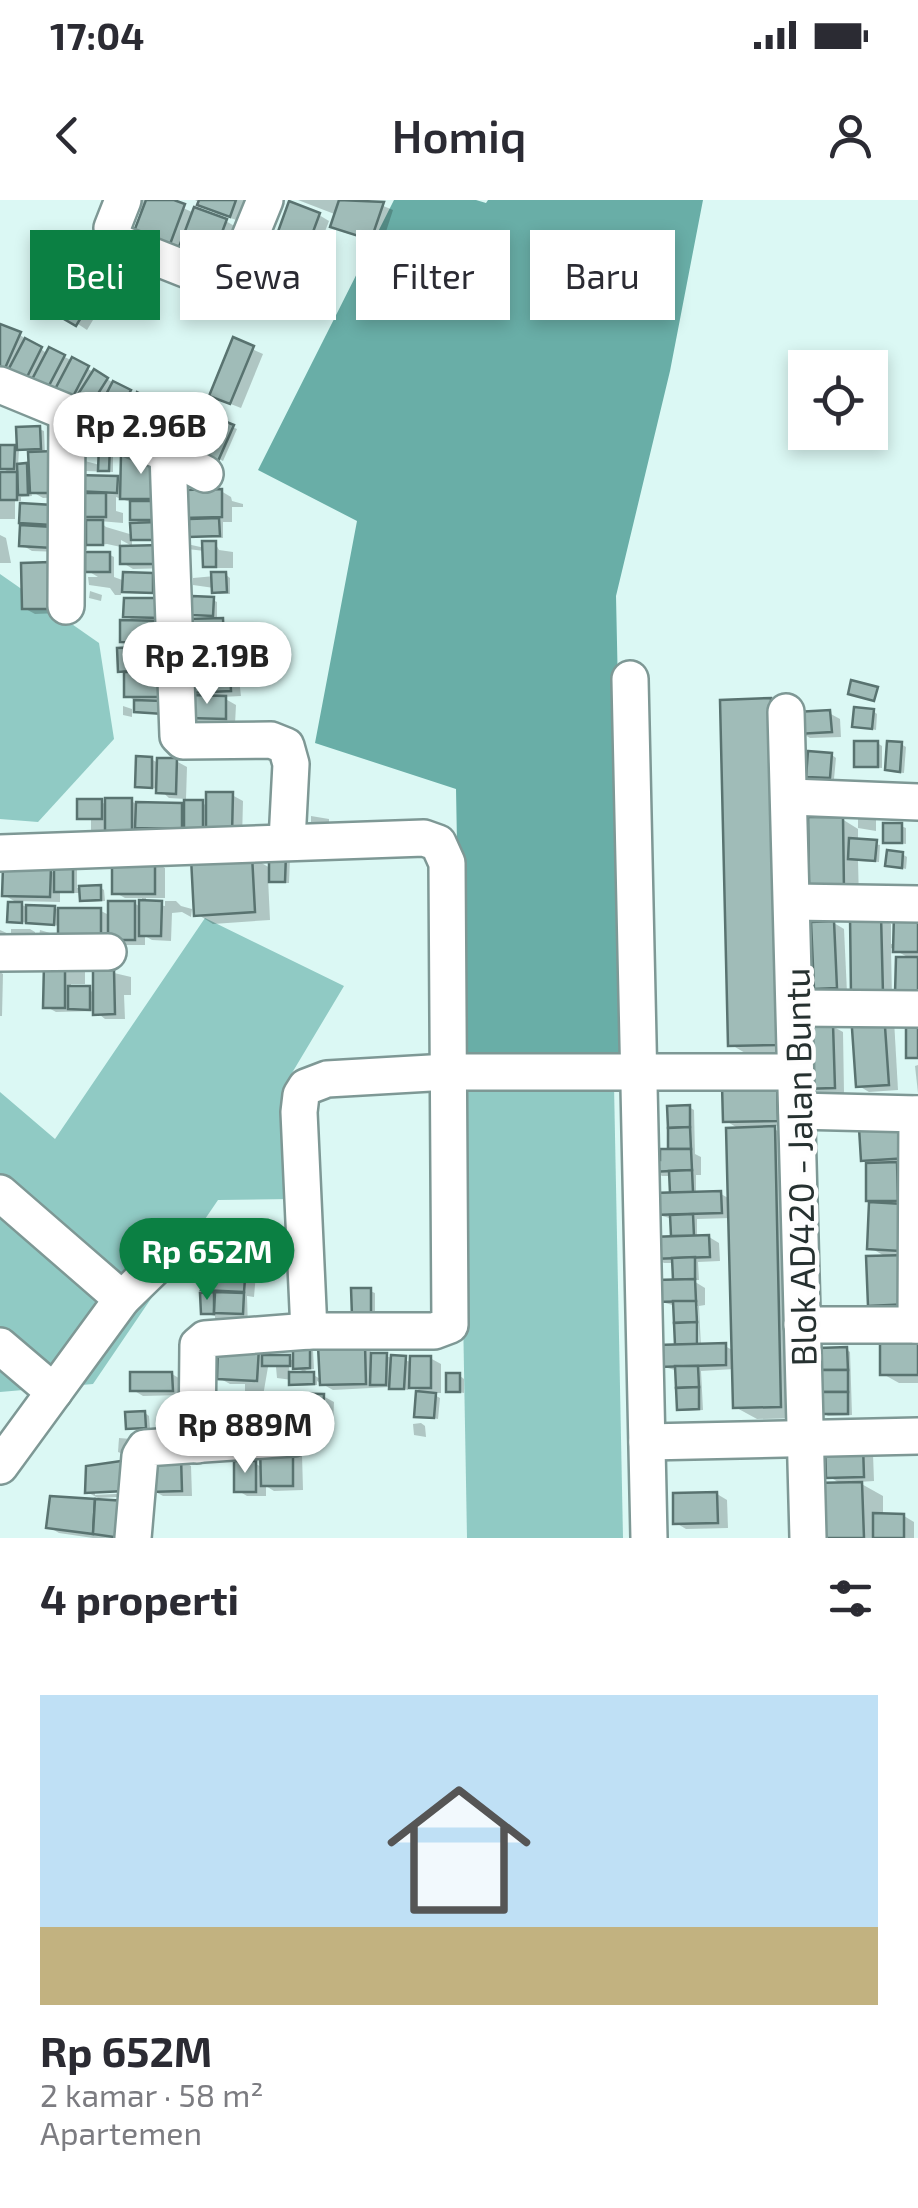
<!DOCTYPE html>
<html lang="id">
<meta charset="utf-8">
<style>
body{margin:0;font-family:"Exo 2",sans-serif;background:#f7f7f7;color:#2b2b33;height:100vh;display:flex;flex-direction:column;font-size:38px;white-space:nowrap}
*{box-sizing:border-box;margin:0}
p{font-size:32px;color:#7c7c81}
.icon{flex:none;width:55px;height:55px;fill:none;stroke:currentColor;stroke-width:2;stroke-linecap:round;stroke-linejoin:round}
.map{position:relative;height:1338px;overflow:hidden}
.details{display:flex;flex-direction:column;background:#fff;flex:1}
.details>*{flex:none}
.top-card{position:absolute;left:30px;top:30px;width:860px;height:90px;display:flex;gap:20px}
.fabs{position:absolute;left:788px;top:150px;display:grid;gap:20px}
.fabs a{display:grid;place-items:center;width:100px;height:100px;border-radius:0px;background:#fff;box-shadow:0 5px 15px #0003;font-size:50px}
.price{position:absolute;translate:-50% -85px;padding:0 22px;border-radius:35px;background:#fff;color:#222;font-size:32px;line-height:65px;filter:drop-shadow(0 2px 5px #0008)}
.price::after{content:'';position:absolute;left:50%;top:60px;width:30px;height:22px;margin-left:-15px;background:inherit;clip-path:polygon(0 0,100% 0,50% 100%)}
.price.current{background:#0b8043;color:#fff}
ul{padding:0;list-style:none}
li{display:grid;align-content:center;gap:20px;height:530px;padding:0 40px}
li span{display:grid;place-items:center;height:310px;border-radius:0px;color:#555}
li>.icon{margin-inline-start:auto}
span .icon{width:180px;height:180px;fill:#fffc;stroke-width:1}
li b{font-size:42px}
h2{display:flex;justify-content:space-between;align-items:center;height:120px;padding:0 40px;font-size:42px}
.tag{padding:0 35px;border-radius:0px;background:#fff;box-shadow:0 5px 15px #0003;font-size:35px;line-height:90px}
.tag.current{background:#0b8043;color:#fff}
.status{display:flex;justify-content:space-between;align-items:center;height:70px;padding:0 50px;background:#fff;direction:ltr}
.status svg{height:28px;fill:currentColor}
header{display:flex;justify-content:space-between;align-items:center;height:130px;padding:0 40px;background:#fff;font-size:45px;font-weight:600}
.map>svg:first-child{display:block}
.green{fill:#90cac4}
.water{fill:#69aea7}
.shadow{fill:#0003;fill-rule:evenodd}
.building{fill:#a0bcb8;stroke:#597370;stroke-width:2.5}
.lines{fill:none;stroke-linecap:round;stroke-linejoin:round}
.minor-casing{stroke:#7e9895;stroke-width:40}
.minor{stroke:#fff;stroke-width:35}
.labels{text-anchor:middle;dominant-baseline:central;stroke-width:9;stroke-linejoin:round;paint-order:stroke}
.street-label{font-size:35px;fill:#263130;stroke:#fefefe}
</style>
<div class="status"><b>17:04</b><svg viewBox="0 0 49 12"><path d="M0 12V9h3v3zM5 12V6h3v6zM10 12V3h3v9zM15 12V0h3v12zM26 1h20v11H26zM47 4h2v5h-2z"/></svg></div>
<header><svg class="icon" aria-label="back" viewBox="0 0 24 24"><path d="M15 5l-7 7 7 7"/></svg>Homiq<svg class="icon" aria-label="person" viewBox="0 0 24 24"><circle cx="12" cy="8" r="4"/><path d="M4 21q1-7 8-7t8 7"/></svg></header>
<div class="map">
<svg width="918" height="1338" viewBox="0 0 918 1338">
<rect width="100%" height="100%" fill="#dbf8f4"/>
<!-- green -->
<g class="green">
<polygon points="0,374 99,443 114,539 38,622 0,619"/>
<polygon points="205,718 344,786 286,883 291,999 218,1000 93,1184 0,1192 0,892 55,939"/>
<polygon points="614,885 623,1338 467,1338 459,889"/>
</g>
<!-- water -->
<polygon class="water" points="394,0 476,0 486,3 488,0 703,0 670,171 616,396 626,863 461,860 456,589 315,543 357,321 258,270"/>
<!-- shadow -->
<g class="shadow">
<polygon points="131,0 166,0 194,13 219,17 236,27 220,71 147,38 144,13 133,9"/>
<polygon points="195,0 249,0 240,21 217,14"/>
<polygon points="298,0 369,0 393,10 382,44 343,32 333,26 337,15"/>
<polygon points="319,15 329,21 316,55 278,38"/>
<polygon points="297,51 313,60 300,95 272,84"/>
<polygon points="63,67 77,75 79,72 111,90 87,130 42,100"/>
<polygon points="289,97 299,103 293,120 261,109"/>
<polygon points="0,128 20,135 48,154 50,150 73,161 157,206 178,209 181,204 237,229 223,261 172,237 0,174"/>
<polygon points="234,141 263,154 241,208 223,201"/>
<polygon points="39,229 44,231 45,254 65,297 43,298 31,291 32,296 21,297 21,301 15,301 15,319 0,319 0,274 12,274 0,267 14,248 19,250 18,266 32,269 31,251 20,248"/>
<polygon points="87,243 113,250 113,272 85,271 85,261 100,265 101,258 87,255"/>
<path d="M161,257l-3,65 -8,-1 10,6 1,14h-23l-6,-3v8l-11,-6v7l-14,-3 -14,2 -6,-3v7h-5l1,-25 5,3v-7l-9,-6 7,-21 -8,-5 39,-10 6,3zM116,297l17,6v16l11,6 -11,10 -27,-8 -7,-6 24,2v-10l-7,-2z"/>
<polygon points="221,291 231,297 232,301 243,304 243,307 232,307 232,322 223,322 223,338 192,336 191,320 186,317"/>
<polygon points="52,307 61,352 32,351 22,345 31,327 21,321"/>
<polygon points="0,335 6,338 11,363 0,363"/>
<polygon points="215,343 219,350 233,352 233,368 209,368 205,366 205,351 187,349 187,344 205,348"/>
<polygon points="160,348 171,368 133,369 123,363"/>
<polygon points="110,355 114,357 114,377 125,381 152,376 157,378 156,394 129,393 121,389 121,395 115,395 110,388 89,385 88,377 98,377 88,371"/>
<polygon points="23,365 60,413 35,414 24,408"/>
<polygon points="226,375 230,378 230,394 219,394 214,388 193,385 193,378"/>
<polygon points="90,391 102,395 101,401 89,398"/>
<polygon points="160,400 167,515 140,513 136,511 136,501 126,495 126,473 121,470 138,450 122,440 138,423 126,416"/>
<polygon points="213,400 217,402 217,421 233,426 241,496 222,497 236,505 235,524 201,523 191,517 201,498 190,491 184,449 213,421 213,417 194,414"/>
<polygon points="770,501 791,513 799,847 832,826 843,832 844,893 814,894 730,844"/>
<polygon points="123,506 132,509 132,517 123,515"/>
<polygon points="873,511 877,514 876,530 855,525"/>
<polygon points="829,513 840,519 841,537 810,538 800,532"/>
<polygon points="877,543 882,546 882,568 856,566"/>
<polygon points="901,544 906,547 904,573 892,572 887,569"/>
<polygon points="832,555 836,558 834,579 809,575"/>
<polygon points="151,559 160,564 176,561 187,567 186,599 169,598 159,589 137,586"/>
<polygon points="232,595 243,601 242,639 91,633 91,620 79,618 101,602 107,605 131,601 138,605 182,605 187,608 202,603 209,607"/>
<polygon points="858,605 876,607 876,631 858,628"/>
<polygon points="311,616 329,619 329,636 311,634"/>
<polygon points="842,619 858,629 858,641 880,645 879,662 858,661 859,700 827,700"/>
<polygon points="901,626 906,628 906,644 885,641"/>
<polygon points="902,654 907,657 906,669 887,664"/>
<polygon points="272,656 290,659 289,683 276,683 268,678 270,720 213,724 197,714 251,657 272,669"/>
<polygon points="154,662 165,668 165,698 146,698 146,703 165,706 165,701 176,701 181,706 192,709 191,717 182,712 172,713 171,741 152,740 145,736 145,745 121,745 39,737 40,730 60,736 61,726 10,721 21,705 4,695 50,671 57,674 72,665 77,668 77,688 100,687 104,690 105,701 87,702 82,700 82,693 60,693 60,702 15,701 26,707 101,711 111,716 134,703 142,708 142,698 125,698 114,692"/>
<polygon points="918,716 918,799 913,760 891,748 892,799 864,799 881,718 891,724 891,744 896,744"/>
<polygon points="834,723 844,729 847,793 827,794 816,788"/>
<polygon points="11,729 30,729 35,732 35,742 0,744 0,730 11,735"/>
<polygon points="46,766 85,766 85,784 71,784 71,788 95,792 114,773 131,777 131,795 124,795 125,819 105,819 95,811 56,812 45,806"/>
<polygon points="0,772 3,774 2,816 0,816"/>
<polygon points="883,814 894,820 898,890 869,892 859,886"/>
<polygon points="918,865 918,893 915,866"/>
<path d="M776,886l10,6 1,33 -18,1 26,15 7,277 -45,1 -22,-12 -1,-38 -33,2 2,39 -20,1 -4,-2 -1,-38 -17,-5 16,-19 -1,-41 -18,-5 17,-19v-19h-11l-10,-6 26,-19 -7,-3v-16l-18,-5 17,-19v-19h-10l-10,-6 19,-18 18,-45 5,3 1,44 6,3v18h-5v19h25l9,5 11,-69 -15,-9zM731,1018l3,133 -9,-5 -24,1 -2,-41 6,-1v-17l-13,-8h7l-1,-18 22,-1 -1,-18 -10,-6 -12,1v-19zM693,1106h5l2,50 -5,1z"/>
<polygon points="906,933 917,963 896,964 907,971 918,1109 881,1110 870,1104 888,1058 869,1047 872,1002 869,1000 868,962 864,960"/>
<polygon points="245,1067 256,1073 254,1097 247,1096 248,1128 215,1125 215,1116 203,1113 202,1095 215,1095 204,1089"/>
<polygon points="370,1091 375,1093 375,1117 358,1117"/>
<polygon points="918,1137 918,1183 899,1183 883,1174"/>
<path d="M309,1147l4,3 1,19 -9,1 17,10 42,-32 11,6 37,8 18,-4 11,6v29h-10l9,5 -2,21 -21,-4 2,-25 -11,-6v6l-18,-3 -57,3 -16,-9v4l-21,1 -4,-6 -15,-2 -1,-11h-8l-5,29h-13l-5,-2v-10h-15l-11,-6 39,-27 12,7 23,2zM289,1167h6l13,7 -18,1z"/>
<polygon points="846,1149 850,1152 852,1215 828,1216 823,1213"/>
<polygon points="172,1174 182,1180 182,1195 143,1196 133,1190"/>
<polygon points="460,1176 464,1179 464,1193 448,1190"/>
<polygon points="215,1190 219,1193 219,1200 255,1200 269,1208 323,1196 334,1202 333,1226 279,1225 265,1217 265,1228 231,1227 220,1221 220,1209 210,1209"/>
<polygon points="145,1213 149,1216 150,1229 128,1228"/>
<polygon points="421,1223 425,1226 426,1237 414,1235 413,1224"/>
<polygon points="119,1238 131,1239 123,1254 118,1252"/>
<polygon points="292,1248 302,1254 303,1290 274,1291 266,1286 266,1296 247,1296 237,1290 256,1264 263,1268"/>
<polygon points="827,1249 873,1254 874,1281 858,1282 883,1296 883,1316 904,1316 914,1322 914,1338 816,1338 843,1285 828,1276"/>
<polygon points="180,1259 191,1266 192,1296 163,1296 152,1290"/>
<polygon points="95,1290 95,1295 135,1293 135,1296 98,1298 87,1292"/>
<polygon points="717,1294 727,1300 728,1328 686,1329 676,1323"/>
<polygon points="49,1327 132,1338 93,1338 59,1333"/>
</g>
<!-- building -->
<g class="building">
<polygon points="146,0 174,0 185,4 169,47 133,34"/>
<polygon points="199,0 236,0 230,17 197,5"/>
<polygon points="339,0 384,2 371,40 330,27"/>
<polygon points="289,1 320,13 306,51 275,40"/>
<polygon points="194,7 227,19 209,67 176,55"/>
<polygon points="273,41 304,52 289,91 258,79"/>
<polygon points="62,63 73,70 50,107 39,101"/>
<polygon points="78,68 102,82 76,126 52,112"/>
<polygon points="256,82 290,95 282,117 248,104"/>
<polygon points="0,124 21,132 2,175 0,174"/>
<polygon points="233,137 254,146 230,204 209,196"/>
<polygon points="25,138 42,147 23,185 5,176"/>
<polygon points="49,147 65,155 44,195 28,187"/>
<polygon points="72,157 89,166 69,204 52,195"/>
<polygon points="94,169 108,178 87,211 73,202"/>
<polygon points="113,181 131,190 114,221 97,212"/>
<polygon points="137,192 154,201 136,232 120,223"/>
<polygon points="158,196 174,204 159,237 143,230"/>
<polygon points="179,201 201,210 185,245 164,235"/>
<polygon points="203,212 217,219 201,254 187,248"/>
<polygon points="219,219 234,225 218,261 204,255"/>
<polygon points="40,226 41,249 17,250 16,227"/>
<polygon points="0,245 15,245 14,269 0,269"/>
<polygon points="99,245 110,245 109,271 98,271"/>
<polygon points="54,251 56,293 30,293 28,252"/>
<polygon points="121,254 161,254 161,299 120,299"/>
<polygon points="27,263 28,295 18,295 17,264"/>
<rect x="0" y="272" width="17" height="28"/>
<polygon points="76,275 118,276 117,293 75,291"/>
<polygon points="222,289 222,317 183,318 183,290"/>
<rect x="76" y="293" width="30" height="24"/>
<polygon points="130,301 155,301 154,320 130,320"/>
<polygon points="20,303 53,305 52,325 19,323"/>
<polygon points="219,318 220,336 189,337 189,319"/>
<rect x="86" y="320" width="17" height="25"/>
<polygon points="157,322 157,340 131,340 130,323"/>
<polygon points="20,325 53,327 52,348 19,346"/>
<polygon points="202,341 216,341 216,367 203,367"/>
<polygon points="161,345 161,364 120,364 120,346"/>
<rect x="85" y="352" width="25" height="20"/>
<polygon points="50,362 51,409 22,409 21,363"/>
<polygon points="123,372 153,373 153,393 122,392"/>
<polygon points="211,372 226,372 227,392 212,393"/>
<polygon points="192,396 214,397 213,416 191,415"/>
<polygon points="124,398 160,398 160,418 123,417"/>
<polygon points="223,418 224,444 187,446 185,419"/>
<polygon points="120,420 163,421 163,443 120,442"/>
<polygon points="163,446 164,469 118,472 117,448"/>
<polygon points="182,446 227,446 228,465 182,465"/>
<polygon points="230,465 231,491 187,493 186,467"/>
<rect x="124" y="472" width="42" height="25"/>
<polygon points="851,480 878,487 874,501 848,494"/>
<polygon points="189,495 226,496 226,519 188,518"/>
<polygon points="771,498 778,845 728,846 720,500"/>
<polygon points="134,500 163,501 163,514 134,512"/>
<polygon points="854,507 874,509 872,529 852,527"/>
<polygon points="830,510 832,532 797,534 796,512"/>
<rect x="854" y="541" width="24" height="26"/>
<polygon points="887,541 902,542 900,572 885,570"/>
<polygon points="808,551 832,553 830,578 806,577"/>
<polygon points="136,556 152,557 152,588 135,587"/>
<polygon points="157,558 177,558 176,594 156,593"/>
<polygon points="206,592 233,592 232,635 206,634"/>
<rect x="105" y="598" width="27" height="36"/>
<rect x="77" y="599" width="25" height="20"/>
<rect x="184" y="600" width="19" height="34"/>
<polygon points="136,602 182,603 182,629 135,628"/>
<polygon points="808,617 843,617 844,692 809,692"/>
<rect x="883" y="623" width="19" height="20"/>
<polygon points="849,638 877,640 875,661 848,659"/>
<polygon points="887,650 903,652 902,668 885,666"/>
<polygon points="269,653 286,654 285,682 269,682"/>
<polygon points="252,655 255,712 194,716 191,658"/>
<rect x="112" y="660" width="43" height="34"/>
<rect x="54" y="663" width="19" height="29"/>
<polygon points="3,667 51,668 50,697 2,696"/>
<polygon points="101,685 101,700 80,701 79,686"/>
<polygon points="139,700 162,701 161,736 139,736"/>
<rect x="108" y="701" width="27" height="39"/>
<polygon points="8,702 22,702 22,723 7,722"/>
<polygon points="26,705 55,706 54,725 26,723"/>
<rect x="58" y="708" width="43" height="32"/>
<polygon points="894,713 918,713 918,752 893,752"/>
<polygon points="881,715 883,794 851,795 850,716"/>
<polygon points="834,721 837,788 814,789 811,722"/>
<polygon points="896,757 918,757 918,795 895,794"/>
<polygon points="44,763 65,764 65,808 43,808"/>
<polygon points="93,770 114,770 115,814 93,815"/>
<polygon points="68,786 90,786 90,810 68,809"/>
<polygon points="884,812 889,885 856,887 851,814"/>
<rect x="906" y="816" width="12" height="42"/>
<polygon points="833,824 835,888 801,889 810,825"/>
<polygon points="777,883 778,921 723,922 722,885"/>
<polygon points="690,905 690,927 668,928 667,906"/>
<polygon points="775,926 781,1207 733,1208 726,928"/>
<polygon points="690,927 691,949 668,949 668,928"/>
<polygon points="859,928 906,930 908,958 861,961"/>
<polygon points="660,949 691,949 692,970 650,972 649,960 660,960"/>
<polygon points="897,962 898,1001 866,1001 866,963"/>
<polygon points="692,970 693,992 670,993 669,971"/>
<polygon points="721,991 722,1013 653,1015 652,993"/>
<polygon points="869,1002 903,1004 900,1051 867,1049"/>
<polygon points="693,1014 694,1036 671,1036 670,1015"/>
<polygon points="709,1035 710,1057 651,1059 650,1037"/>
<polygon points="908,1055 910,1104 868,1106 866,1056"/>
<polygon points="695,1057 695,1079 673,1080 672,1058"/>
<polygon points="246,1065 244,1092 201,1090 211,1069"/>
<polygon points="695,1079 696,1101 655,1102 655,1080"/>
<polygon points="351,1088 371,1088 371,1116 352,1116"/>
<polygon points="214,1092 214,1114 201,1114 200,1093"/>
<polygon points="215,1092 244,1093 243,1114 214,1113"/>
<polygon points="673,1101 696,1101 697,1122 674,1123"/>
<polygon points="697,1122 697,1144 675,1145 674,1123"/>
<rect x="880" y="1135" width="38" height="40"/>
<polygon points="726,1143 726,1165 658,1167 657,1145"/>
<polygon points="310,1144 310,1168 293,1169 293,1145"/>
<polygon points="365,1145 366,1184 320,1185 318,1146"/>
<polygon points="218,1146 259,1148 257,1181 217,1179"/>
<polygon points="847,1147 848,1170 820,1170 819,1148"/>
<polygon points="371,1153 387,1153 386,1185 370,1185"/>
<rect x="262" y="1155" width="28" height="11"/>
<polygon points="391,1155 406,1156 404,1189 389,1189"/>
<polygon points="410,1156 431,1156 431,1188 409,1188"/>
<polygon points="675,1166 698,1166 699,1187 676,1188"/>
<rect x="820" y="1170" width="28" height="22"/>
<polygon points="130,1172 172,1172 173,1191 130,1191"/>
<polygon points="289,1172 314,1172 314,1184 289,1185"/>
<rect x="446" y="1173" width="14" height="19"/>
<polygon points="699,1187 699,1209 677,1210 676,1188"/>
<polygon points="416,1191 436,1193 434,1218 414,1217"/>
<polygon points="820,1192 848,1192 848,1214 821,1214"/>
<polygon points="267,1193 324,1194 323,1222 266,1221"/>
<polygon points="218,1197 255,1198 255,1223 218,1223"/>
<polygon points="145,1211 146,1228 126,1229 125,1212"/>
<polygon points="260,1245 293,1245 293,1286 261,1286"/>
<polygon points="863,1245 864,1277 826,1278 825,1246"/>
<polygon points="181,1257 182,1291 150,1292 151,1258"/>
<polygon points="128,1260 125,1291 85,1293 86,1266"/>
<rect x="234" y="1261" width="22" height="31"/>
<polygon points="862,1282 864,1338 814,1338 812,1283"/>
<polygon points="717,1292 718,1323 673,1324 673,1293"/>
<polygon points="50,1296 95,1299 93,1334 46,1328"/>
<polygon points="95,1299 126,1301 121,1338 93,1334"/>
<polygon points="873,1313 904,1314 904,1338 873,1338"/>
</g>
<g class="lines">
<defs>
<g id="minor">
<polyline points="123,0 112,28 117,42 223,84 234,76 265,0"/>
<polyline points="0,185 168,254 205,274"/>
<polyline points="168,254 178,536 183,541 271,540 286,546 291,564 287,641"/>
<polyline points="66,406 67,214"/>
<polyline points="630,479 649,1338"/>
<polyline points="786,512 808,1338"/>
<polyline points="791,597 918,602"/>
<polyline points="0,653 424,638 438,643 447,663 450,1125 434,1131 309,1131 205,1139 198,1145 197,1245"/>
<polyline points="793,702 918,704"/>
<polyline points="0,753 108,752"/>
<polyline points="795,808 918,809"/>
<polyline points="797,911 918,914"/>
<polyline points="0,993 122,1099 0,1266"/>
<polyline points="122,1099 159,1063"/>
<polyline points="802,1125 918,1125"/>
<polyline points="916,1125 917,914"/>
<polyline points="309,1131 299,912 301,895 306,887 327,879 448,872 795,872"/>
<polyline points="0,1146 54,1192"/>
<polyline points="647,1242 918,1236"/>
<polyline points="133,1338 140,1256 145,1248 293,1238"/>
</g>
</defs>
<!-- minor casing -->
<use href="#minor" class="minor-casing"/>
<!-- minor -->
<use href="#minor" class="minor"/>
</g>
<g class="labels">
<!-- street labels -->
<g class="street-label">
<text transform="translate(799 967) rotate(-91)">Blok AD420 - Jalan Buntu</text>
</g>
</g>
</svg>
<div class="fabs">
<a><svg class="icon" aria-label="locate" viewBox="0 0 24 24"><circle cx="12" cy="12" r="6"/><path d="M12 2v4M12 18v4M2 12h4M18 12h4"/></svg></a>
</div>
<b class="price" style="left:141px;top:277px">Rp 2.96B</b>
<b class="price" style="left:207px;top:507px">Rp 2.19B</b>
<b class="price current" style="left:207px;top:1103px">Rp 652M</b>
<b class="price" style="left:245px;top:1276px">Rp 889M</b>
<div class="top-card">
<a class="tag current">Beli</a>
<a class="tag">Sewa</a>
<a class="tag">Filter</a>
<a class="tag">Baru</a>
</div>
</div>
<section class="details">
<h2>4 properti<svg class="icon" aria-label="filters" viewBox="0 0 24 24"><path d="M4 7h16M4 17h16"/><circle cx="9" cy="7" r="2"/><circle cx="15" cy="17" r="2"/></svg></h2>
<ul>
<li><span style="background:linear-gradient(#bfe0f5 75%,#c2b280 0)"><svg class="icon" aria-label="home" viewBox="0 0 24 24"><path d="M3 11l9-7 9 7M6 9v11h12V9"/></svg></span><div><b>Rp 652M</b><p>2 kamar · 58 m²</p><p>Apartemen</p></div></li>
</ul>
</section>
